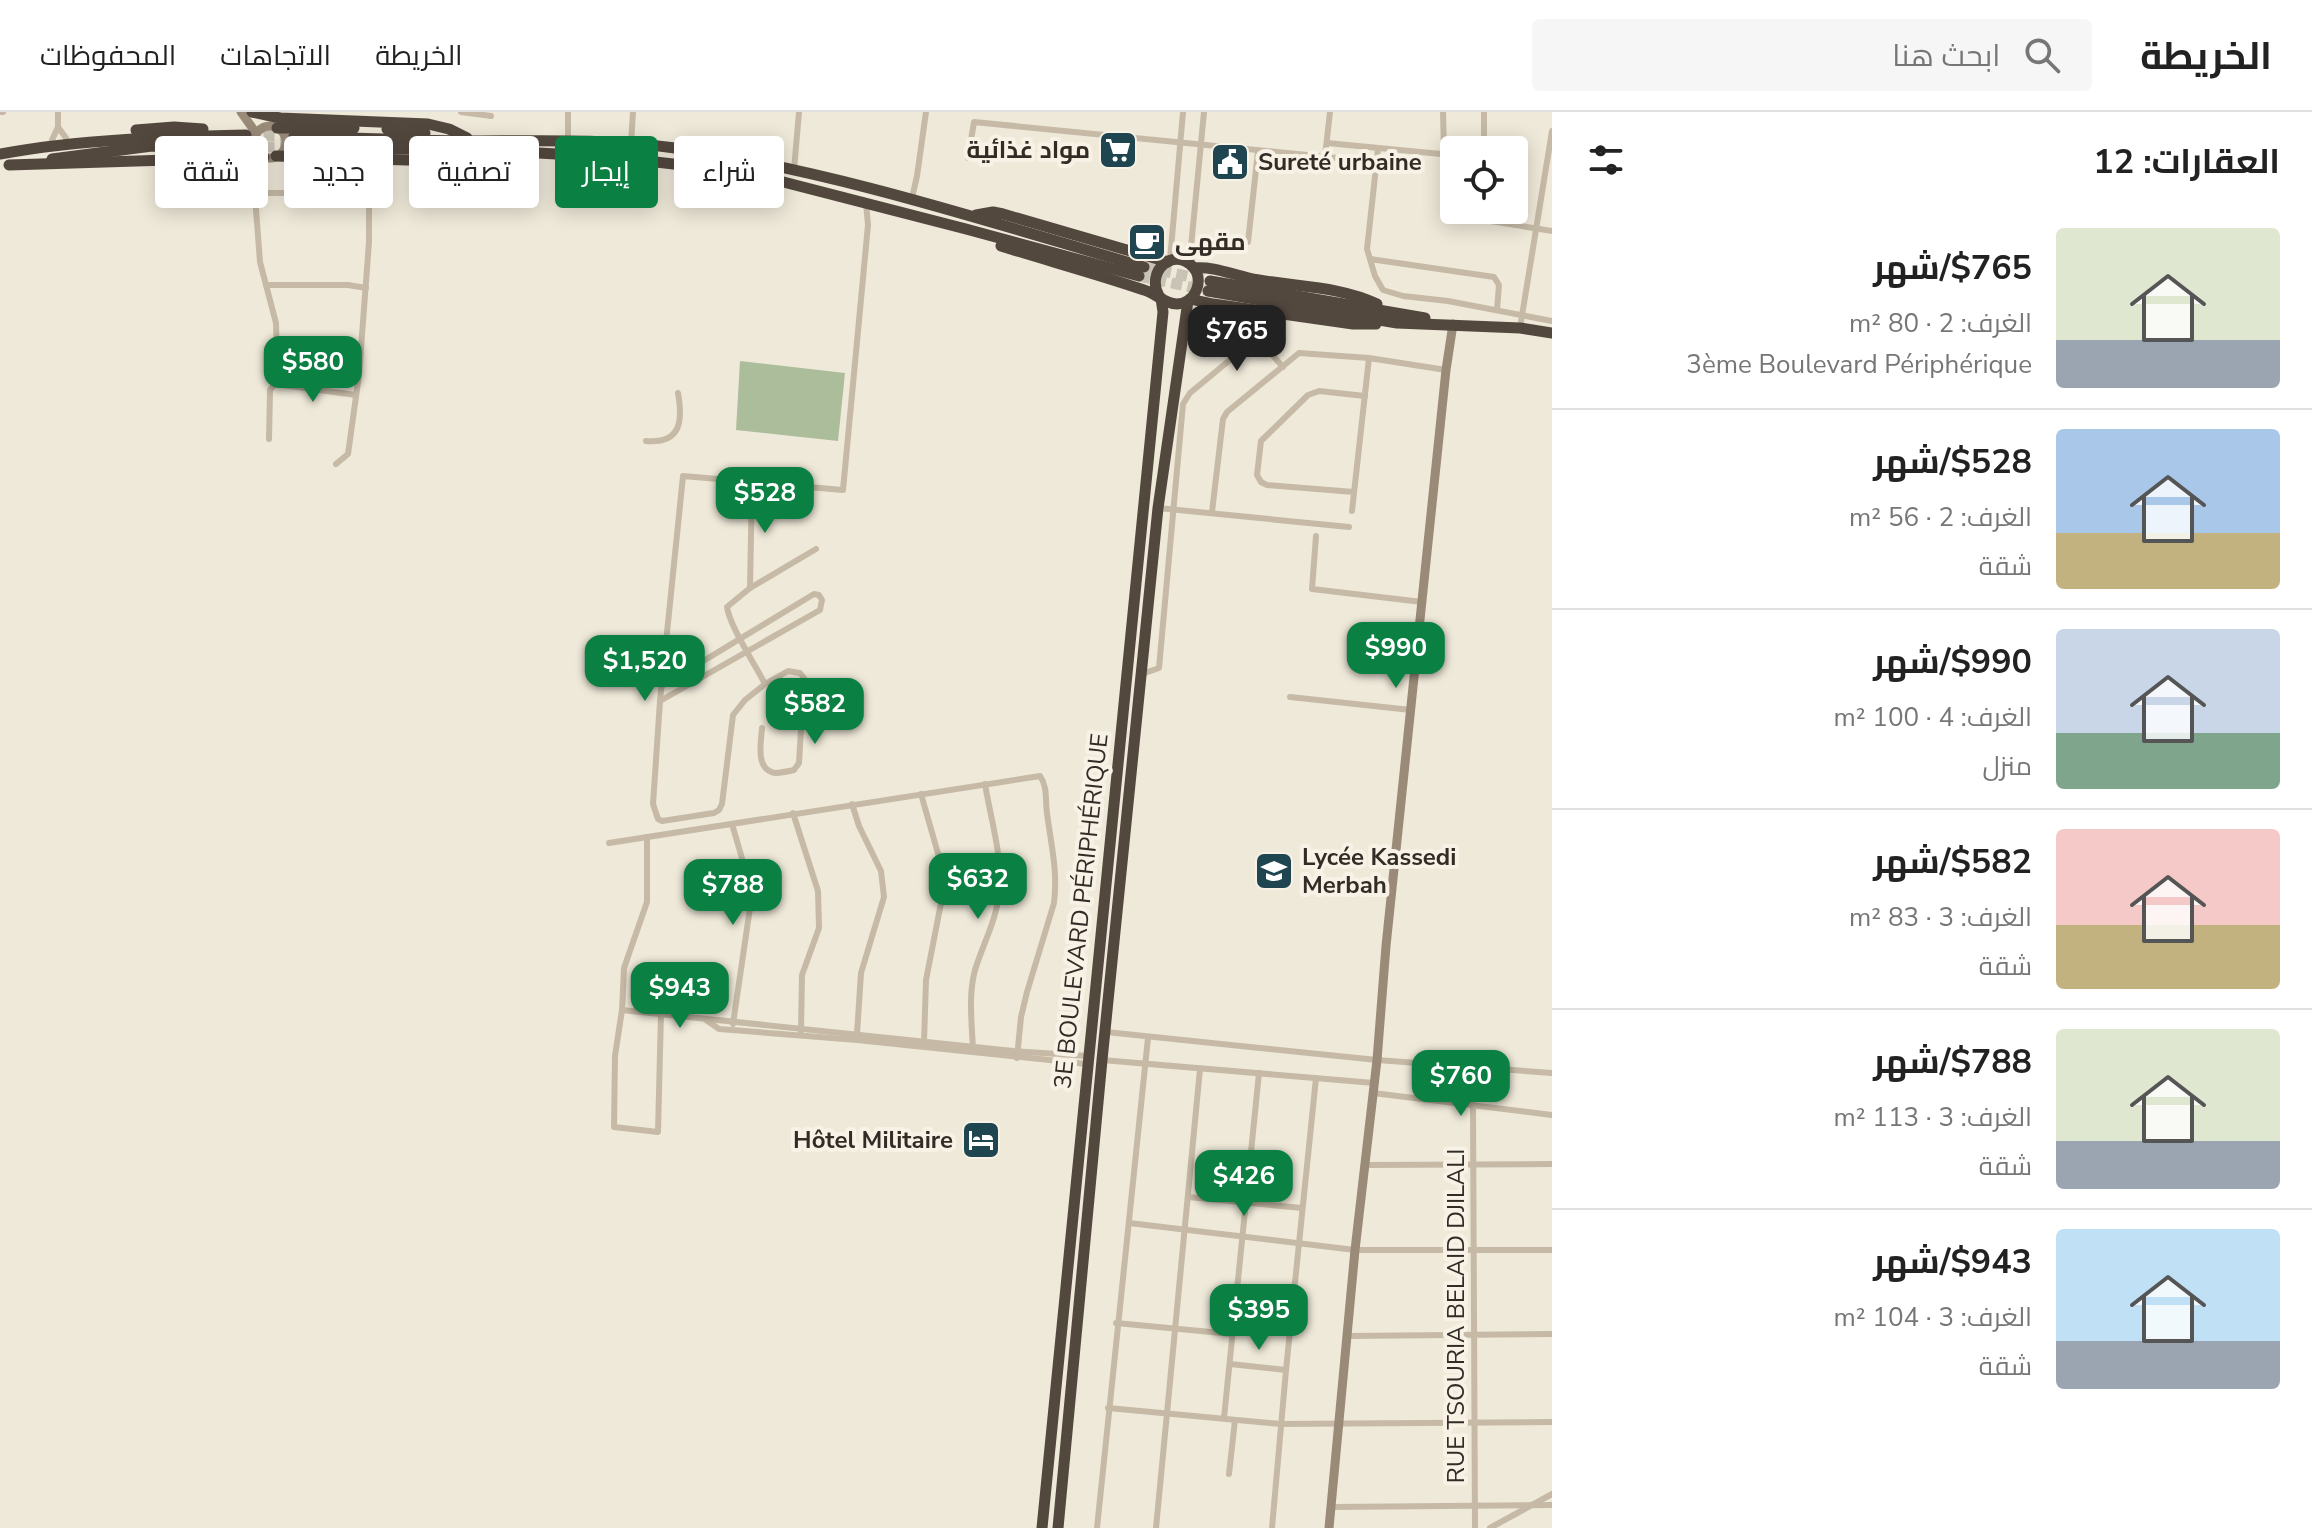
<!DOCTYPE html>
<html lang="ar">
<meta charset="utf-8">
<style>
body{margin:0;font-family:"Nunito Sans",Cairo,sans-serif;background:#f6f6f6;color:#222;direction:rtl;height:100vh;display:flex;flex-direction:column;font-size:30px;white-space:nowrap}
*{box-sizing:border-box;margin:0}
p{font-size:26px;color:#767676}
.icon{flex:none;width:44px;height:44px;fill:none;stroke:currentColor;stroke-width:2;stroke-linecap:round;stroke-linejoin:round}
.map{position:relative;flex:1;overflow:hidden;direction:ltr}
.details{display:flex;flex-direction:column;background:#fff;width:760px}
.details>*{flex:none}
.guide{position:absolute;left:24px;top:24px;width:760px;height:72px;direction:rtl;display:flex;gap:16px}
.buttons{position:absolute;left:1440px;top:24px;display:grid;gap:16px}
.buttons a{display:grid;place-items:center;width:88px;height:88px;border-radius:8px;background:#fff;box-shadow:0 4px 20px #0003;font-size:40px}
.price{position:absolute;translate:-50% -68px;padding:0 18px;border-radius:16px;background:#0b8043;color:#fff;font-size:26px;line-height:52px;filter:drop-shadow(0 2px 4px #0008)}
.price::after{content:'';position:absolute;left:50%;top:48px;width:24px;height:18px;margin-left:-12px;background:inherit;clip-path:polygon(0 0,100% 0,50% 100%)}
.price.selected{background:#222;color:#fff}
ul{padding:0;list-style:none}
li{display:flex;align-items:center;gap:24px;height:200px;padding:0 32px}
li+li{border-top:2px solid #e0e0e0}
li span{display:grid;place-items:center;flex:none;width:224px;height:160px;border-radius:8px;color:#555}
li>.icon{margin-inline-start:auto}
span .icon{width:96px;height:96px;fill:#fffc;stroke-width:1}
li b{font-size:34px}
h2{display:flex;justify-content:space-between;align-items:center;height:96px;padding:0 32px;font-size:34px}
.tag{padding:0 28px;border-radius:8px;background:#fff;box-shadow:0 4px 20px #0003;font-size:28px;line-height:72px}
.tag.selected{background:#0b8043;color:#fff}
header{display:flex;align-items:center;gap:48px;box-sizing:border-box;height:112px;padding:0 40px;background:#fff;border-bottom:2px solid #e0e0e0}
header strong{font-size:38px}
nav{display:flex;gap:44px;margin-inline-start:auto;font-size:28px}
.search{width:560px;height:72px;background:#f6f6f6;display:flex;align-items:center;gap:20px;box-sizing:border-box;padding:0 28px;border-radius:8px;color:#767676;font-size:30px}
main{display:flex;flex:1;min-height:0}
.map>svg:first-child{display:block}
.park{fill:#abbd9a}
.lines{fill:none;stroke-linecap:round;stroke-linejoin:round}
.highway-tunnel{stroke:#c9c3b5;stroke-width:11;stroke-dasharray:11 5.5;stroke-linecap:butt}
.street{stroke:#c6baa6;stroke-width:6}
.secondary{stroke:#9a8a78;stroke-width:9}
.highway{stroke:#53483e;stroke-width:11}
.labels{text-anchor:middle;dominant-baseline:central;stroke-width:8;stroke-linejoin:round;paint-order:stroke}
.poi-label{font-size:24px;font-weight:bold;fill:#332c26;stroke:#f7f2e5;text-anchor:start}
.street-label{font-size:24px;fill:#332c26;stroke:#f7f2e5}
</style>
<header>
<strong>الخريطة</strong>
<div class="search"><svg class="icon" aria-label="search" viewBox="0 0 24 24"><circle cx="10" cy="10" r="6"/><path d="M15 15l6 6"/></svg>ابحث هنا</div>
<nav><a>الخريطة</a><a>الاتجاهات</a><a>المحفوظات</a></nav>
</header>
<main>
<section class="details">
<h2>العقارات: 12<svg class="icon" aria-label="filters" viewBox="0 0 24 24"><path d="M4 7h16M4 17h16"/><circle cx="9" cy="7" r="2"/><circle cx="15" cy="17" r="2"/></svg></h2>
<ul>
<li><span style="background:linear-gradient(#dfe7d0 70%,#9aa5b1 0)"><svg class="icon" aria-label="home" viewBox="0 0 24 24"><path d="M3 11l9-7 9 7M6 9v11h12V9"/></svg></span><div><b>$765/شهر</b><p>الغرف: 2 · 80 m²</p><p>3ème Boulevard Périphérique</p></div></li>
<li><span style="background:linear-gradient(#a9c7e8 65%,#c2b280 0)"><svg class="icon" aria-label="home" viewBox="0 0 24 24"><path d="M3 11l9-7 9 7M6 9v11h12V9"/></svg></span><div><b>$528/شهر</b><p>الغرف: 2 · 56 m²</p><p>شقة</p></div></li>
<li><span style="background:linear-gradient(#c9d6e8 65%,#7fa58c 0)"><svg class="icon" aria-label="home" viewBox="0 0 24 24"><path d="M3 11l9-7 9 7M6 9v11h12V9"/></svg></span><div><b>$990/شهر</b><p>الغرف: 4 · 100 m²</p><p>منزل</p></div></li>
<li><span style="background:linear-gradient(#f6c9c9 60%,#c2b280 0)"><svg class="icon" aria-label="home" viewBox="0 0 24 24"><path d="M3 11l9-7 9 7M6 9v11h12V9"/></svg></span><div><b>$582/شهر</b><p>الغرف: 3 · 83 m²</p><p>شقة</p></div></li>
<li><span style="background:linear-gradient(#dfe7d0 70%,#9aa5b1 0)"><svg class="icon" aria-label="home" viewBox="0 0 24 24"><path d="M3 11l9-7 9 7M6 9v11h12V9"/></svg></span><div><b>$788/شهر</b><p>الغرف: 3 · 113 m²</p><p>شقة</p></div></li>
<li><span style="background:linear-gradient(#bfe0f5 70%,#9aa5b1 0)"><svg class="icon" aria-label="home" viewBox="0 0 24 24"><path d="M3 11l9-7 9 7M6 9v11h12V9"/></svg></span><div><b>$943/شهر</b><p>الغرف: 3 · 104 m²</p><p>شقة</p></div></li>
</ul>
</section>
<div class="map">
<svg width="1552" height="1416" viewBox="0 0 1552 1416">
<rect width="100%" height="100%" fill="#efe9d9"/>
<!-- park -->
<polygon class="park" points="740,249 845,261 838,329 736,318"/>
<g class="lines">
<!-- highway-tunnel -->
<g class="highway-tunnel">
<polyline points="247,23 294,24"/>
<polyline points="247,35 294,35"/>
<polyline points="1144,155 1206,168"/>
<polyline points="1139,164 1205,178"/>
</g>
<!-- street -->
<g class="street">
<polyline points="0,0 3,0"/>
<polyline points="461,0 491,4"/>
<polyline points="1484,0 1484,38"/>
<polyline points="58,15 66,26"/>
<polyline points="52,28 58,15 58,0"/>
<polyline points="568,28 568,0"/>
<polyline points="1327,31 1441,42 1444,38 1443,0"/>
<polyline points="631,32 633,0"/>
<polyline points="1378,37 1367,137 1375,164 1383,178 1403,184 1448,189 1552,209"/>
<polyline points="1325,44 1330,0"/>
<polyline points="252,45 260,150 276,211 277,250 275,272 270,278 269,327"/>
<polyline points="968,46 974,10 1377,50"/>
<polyline points="794,58 799,0"/>
<polyline points="254,81 369,81"/>
<polyline points="912,86 917,64 926,0"/>
<polyline points="1460,104 1552,119"/>
<polyline points="1248,130 1258,39"/>
<polyline points="1370,147 1494,165 1499,173 1497,198"/>
<polyline points="1170,148 1183,0"/>
<polyline points="1192,155 1191,135 1204,0"/>
<polyline points="266,173 348,173 366,176"/>
<polyline points="1520,216 1552,19"/>
<polyline points="275,272 356,283"/>
<path d="M646,329c35,3 37,-20 32,-48"/>
<polyline points="336,352 348,342 359,263 369,130 369,47"/>
<polyline points="1354,380 1267,373 1261,370 1257,363 1261,329 1308,283 1319,279 1365,284"/>
<polyline points="1158,396 1349,415"/>
<polyline points="1352,399 1369,246"/>
<polyline points="1212,400 1223,307 1227,300 1299,241 1369,246 1446,258"/>
<polyline points="1316,424 1312,477 1422,490"/>
<path d="M816,437l-66,39 -23,19c3,20 28,57 38,77l-20,16 -12,15 -11,89 -3,6 -5,3 -52,8 -4,-2 -5,-15 7,-103 23,-225 160,14 25,-265 -2,-22"/>
<polyline points="750,476 752,370"/>
<polyline points="1142,562 1159,556 1183,292 1190,281 1254,228 1260,229 1283,255"/>
<polyline points="1290,585 1411,598"/>
<polyline points="660,589 820,498 822,488 819,483 814,482 662,574"/>
<path d="M762,616c-1,14 -7,42 13,45 5,0 14,-2 19,-3l5,-7 5,-85 -4,-5 -12,-2 -23,13"/>
<polyline points="921,682 941,752 942,769 942,786 926,868 924,930"/>
<polyline points="852,692 859,714 881,759 884,785 861,861 857,922"/>
<polyline points="793,701 818,779 819,816 802,863 801,919"/>
<polyline points="732,712 748,767 751,789 733,912"/>
<polyline points="647,725 647,790 624,856 622,898 615,944 614,1015 658,1020 661,901"/>
<path d="M609,731l431,-67c8,11 5,25 7,37 4,32 11,57 7,90l-27,89 -6,25 -4,41"/>
<polyline points="622,898 1013,939 1088,944"/>
<polyline points="706,908 719,917 857,928 1087,952"/>
<polyline points="1106,920 1377,948 1552,961"/>
<path d="M973,938c-1,-26 -5,-54 2,-80 8,-26 21,-49 24,-76 4,-38 -8,-73 -14,-110"/>
<polyline points="1102,948 1374,971"/>
<polyline points="1373,981 1552,1003"/>
<polyline points="1473,993 1475,1416"/>
<polyline points="1365,1053 1552,1052"/>
<polyline points="1188,1085 1302,1096"/>
<polyline points="1129,1111 1355,1138 1552,1138"/>
<polyline points="1116,1211 1232,1222"/>
<polyline points="1349,1224 1552,1222"/>
<polyline points="1230,1252 1286,1258"/>
<polyline points="1108,1296 1281,1312 1552,1310"/>
<polyline points="1224,1306 1259,961"/>
<polyline points="1229,1362 1235,1308"/>
<polyline points="1333,1395 1552,1393"/>
<path d="M1097,1416c16,-164 34,-327 51,-490"/>
<polyline points="1156,1416 1200,957"/>
<polyline points="1272,1416 1286,1258 1316,966"/>
<polyline points="1490,1416 1552,1382"/>
</g>
<!-- secondary -->
<g class="secondary">
<polyline points="241,0 256,21"/>
<circle cx="270" cy="30" r="16"/>
<polyline points="1329,1416 1355,1138 1377,948 1386,834 1446,258 1453,212"/>
</g>
<!-- highway -->
<g class="highway">
<polyline points="252,0 280,6 428,12 449,17 467,26"/>
<polyline points="277,16 354,16"/>
<polyline points="387,17 425,21"/>
<polyline points="136,18 174,15 203,17"/>
<path d="M294,24c57,2 113,4 170,5 70,0 141,-3 211,7 160,23 314,74 469,119"/>
<path d="M294,35c156,2 315,3 470,30l202,52 173,47"/>
<path d="M0,42c81,-15 164,-17 246,-19"/>
<polyline points="276,44 407,48 467,48 483,44"/>
<polyline points="52,47 152,34 247,35"/>
<polyline points="9,53 264,45"/>
<polyline points="976,103 993,100 1003,102 1168,150"/>
<path d="M1001,134c48,15 96,28 143,44 11,3 21,14 33,14 18,-1 28,-23 16,-37 -19,-21 -48,4 -34,29"/>
<path d="M1194,156c18,-2 37,6 55,10 41,9 89,7 128,26"/>
<polyline points="1210,169 1425,206"/>
<polyline points="1208,179 1397,211 1520,216 1552,221"/>
<polyline points="1190,187 1213,192 1353,212 1376,212"/>
<polyline points="1042,1416 1163,200 1161,186"/>
<polyline points="1058,1416 1102,948 1158,396 1188,189"/>
</g>
</g>
<!-- icons -->
<defs>
<symbol id="supermarket-square" viewBox="-11 -11 22 22"><rect x="-9" y="-9" width="18" height="18" rx="4" fill="#1f4551" stroke="#f7f2e5"/><path d="M-6-5.5h2.5l.6 2H6L4.5 2H-2.5L-4.4-4H-6ZM-1.5 3.2a1.3 1.3 0 1 0 .1 0ZM3 3.2a1.3 1.3 0 1 0 .1 0Z" fill="#fff"/></symbol>
<symbol id="civic-square" viewBox="-11 -11 22 22"><rect x="-9" y="-9" width="18" height="18" rx="4" fill="#1f4551" stroke="#f7f2e5"/><path d="M-.6-6.5H3V-4.5H.6V-3L4-1V1h2V6H-6V1h2V-1L-.6-3ZM-1.2 2.5V6h2.4V2.5Z" fill="#fff"/></symbol>
<symbol id="cafe-square" viewBox="-11 -11 22 22"><rect x="-9" y="-9" width="18" height="18" rx="4" fill="#1f4551" stroke="#f7f2e5"/><path d="M-5.5-4.5H6V0H3Q3 3.5 0 3.5H-2.5Q-5.5 3.5-5.5 0ZM3-3.2v2h1.7v-2ZM-6 4.5H4V6H-6Z" fill="#fff"/></symbol>
<symbol id="school-square" viewBox="-11 -11 22 22"><rect x="-9" y="-9" width="18" height="18" rx="4" fill="#1f4551" stroke="#f7f2e5"/><path d="M0-5L7-2L0 1L-7-2ZM-4 1L0 2.5L4 1V4Q0 6-4 4Z" fill="#fff"/></symbol>
<symbol id="hotel-square" viewBox="-11 -11 22 22"><rect x="-9" y="-9" width="18" height="18" rx="4" fill="#1f4551" stroke="#f7f2e5"/><path d="M-6-4.5h1.5V1H6V5H4.5V3h-9V5H-6ZM-4 0a1.8 1.8 0 1 1 3.6 0ZM.5 0V-2.5h3Q6-2.5 6 0Z" fill="#fff"/></symbol>
</defs>
<g fill-rule="evenodd">
<use href="#supermarket-square" x="1096" y="16" width="44" height="44"/>
<use href="#civic-square" x="1208" y="28" width="44" height="44"/>
<use href="#cafe-square" x="1125" y="108" width="44" height="44"/>
<use href="#school-square" x="1252" y="737" width="44" height="44"/>
<use href="#hotel-square" x="959" y="1006" width="44" height="44"/>
</g>
<g class="labels">
<!-- poi labels -->
<g class="poi-label">
<text x="1090" y="38" text-anchor="end">مواد غذائية</text>
<text x="1258" y="50">Sureté urbaine</text>
<text x="1175" y="130">مقهى</text>
<text x="1302" y="745">Lycée Kassedi<tspan x="1302" dy="28">Merbah</tspan></text>
<text x="953" y="1028" text-anchor="end">Hôtel Militaire</text>
</g>
<!-- street labels -->
<g class="street-label">
<text transform="translate(1081 799) rotate(-84)">3E BOULEVARD PÉRIPHÉRIQUE</text>
<text transform="translate(1456 1204) rotate(-90)">RUE TSOURIA BELAID DJILALI</text>
</g>
</g>
</svg>
<div class="buttons">
<a><svg class="icon" aria-label="locate" viewBox="0 0 24 24"><circle cx="12" cy="12" r="6"/><path d="M12 2v4M12 18v4M2 12h4M18 12h4"/></svg></a>
</div>
<b class="price selected" style="left:1237px;top:261px">$765</b>
<b class="price" style="left:313px;top:292px">$580</b>
<b class="price" style="left:765px;top:423px">$528</b>
<b class="price" style="left:1396px;top:578px">$990</b>
<b class="price" style="left:645px;top:591px">$1,520</b>
<b class="price" style="left:815px;top:634px">$582</b>
<b class="price" style="left:978px;top:809px">$632</b>
<b class="price" style="left:733px;top:815px">$788</b>
<b class="price" style="left:680px;top:918px">$943</b>
<b class="price" style="left:1461px;top:1006px">$760</b>
<b class="price" style="left:1244px;top:1106px">$426</b>
<b class="price" style="left:1259px;top:1240px">$395</b>
<div class="guide">
<a class="tag">شراء</a>
<a class="tag selected">إيجار</a>
<a class="tag">تصفية</a>
<a class="tag">جديد</a>
<a class="tag">شقة</a>
</div>
</div>
</main>
